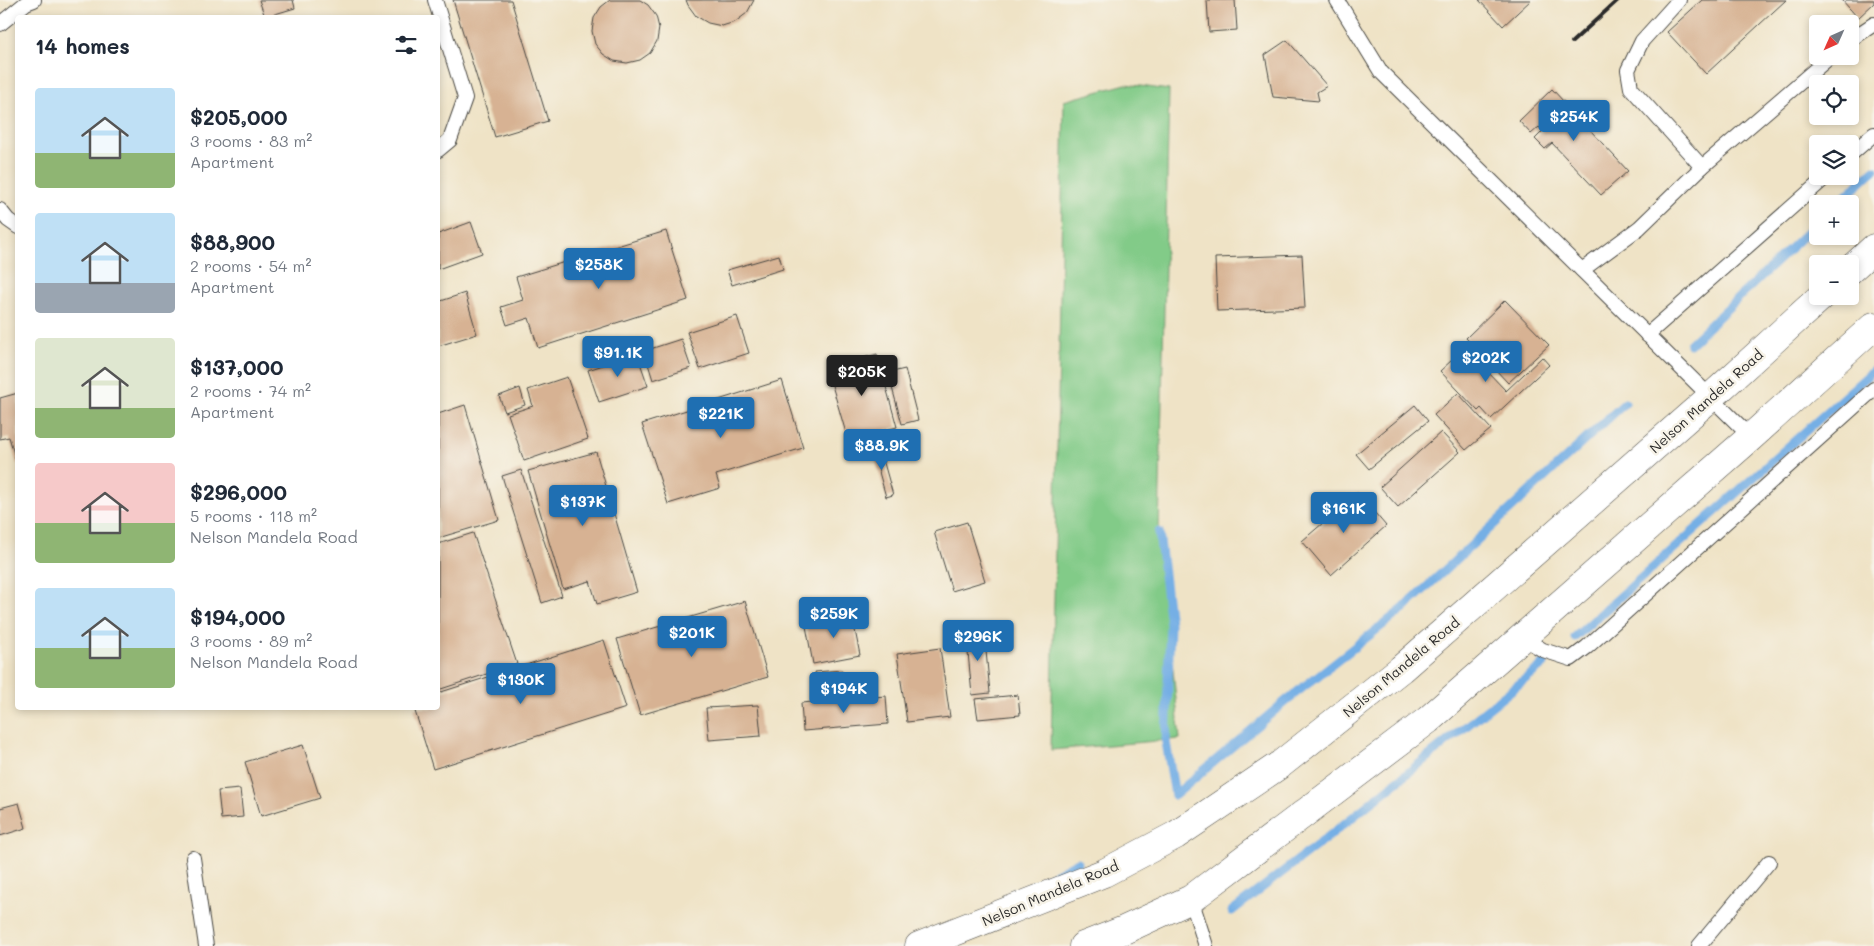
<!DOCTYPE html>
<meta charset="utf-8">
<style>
body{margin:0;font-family:Mali,sans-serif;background:#f2f2f3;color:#1f2937;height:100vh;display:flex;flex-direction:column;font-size:19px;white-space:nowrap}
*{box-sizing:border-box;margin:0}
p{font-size:16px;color:#747a83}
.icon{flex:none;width:28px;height:28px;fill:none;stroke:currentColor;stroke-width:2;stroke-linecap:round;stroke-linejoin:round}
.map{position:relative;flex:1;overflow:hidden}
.sheet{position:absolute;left:15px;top:15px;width:425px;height:695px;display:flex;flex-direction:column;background:#fff;border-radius:5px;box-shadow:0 2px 8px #0003}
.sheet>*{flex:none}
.needle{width:32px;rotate:225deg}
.controls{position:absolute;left:1809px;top:15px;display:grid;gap:10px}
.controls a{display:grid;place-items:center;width:50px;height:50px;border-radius:5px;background:#fff;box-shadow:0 2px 8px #0003;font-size:25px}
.price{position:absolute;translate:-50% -42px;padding:0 11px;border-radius:5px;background:#1f6fb2;color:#fff;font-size:16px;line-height:32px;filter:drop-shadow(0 1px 2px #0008)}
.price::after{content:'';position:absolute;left:50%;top:30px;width:15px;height:11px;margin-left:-8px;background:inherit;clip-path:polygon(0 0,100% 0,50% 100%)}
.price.selected{background:#222;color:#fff}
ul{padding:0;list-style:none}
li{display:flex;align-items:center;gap:15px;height:125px;padding:0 20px}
li span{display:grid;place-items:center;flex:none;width:140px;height:100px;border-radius:5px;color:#555}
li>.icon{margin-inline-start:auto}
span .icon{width:60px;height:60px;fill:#fffc;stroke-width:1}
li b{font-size:21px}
h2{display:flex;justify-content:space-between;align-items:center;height:60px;padding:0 20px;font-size:21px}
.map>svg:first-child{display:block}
.green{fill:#82cb88;stroke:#567b5a}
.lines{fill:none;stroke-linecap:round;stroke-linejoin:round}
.stream{stroke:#75afe5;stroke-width:9}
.building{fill:#d7b293}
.lane-casing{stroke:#484742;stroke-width:16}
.secondary-casing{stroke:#484742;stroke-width:29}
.lane{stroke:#fff;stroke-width:14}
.secondary{stroke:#fff;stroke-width:28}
.rail{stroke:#2b2b2b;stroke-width:4}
.labels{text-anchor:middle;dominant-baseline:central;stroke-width:5;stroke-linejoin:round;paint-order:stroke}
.street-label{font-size:14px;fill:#2b2b2b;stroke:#f7f3e8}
</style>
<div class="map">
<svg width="1874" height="946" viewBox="0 0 1874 946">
<rect width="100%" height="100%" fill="#f7f3e8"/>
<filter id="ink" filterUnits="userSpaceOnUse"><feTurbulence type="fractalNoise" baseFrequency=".02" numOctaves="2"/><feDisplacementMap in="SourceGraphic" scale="10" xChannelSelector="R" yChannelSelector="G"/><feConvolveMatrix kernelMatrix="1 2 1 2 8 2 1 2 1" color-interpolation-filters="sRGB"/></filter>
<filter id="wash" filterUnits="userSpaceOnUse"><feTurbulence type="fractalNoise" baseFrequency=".0096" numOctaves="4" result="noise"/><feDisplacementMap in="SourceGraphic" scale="20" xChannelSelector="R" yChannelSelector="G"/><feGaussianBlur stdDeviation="1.12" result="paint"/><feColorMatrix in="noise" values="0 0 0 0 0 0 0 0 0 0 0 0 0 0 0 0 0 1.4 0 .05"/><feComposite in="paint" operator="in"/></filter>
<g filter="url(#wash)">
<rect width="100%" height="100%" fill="#efe3c6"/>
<!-- green -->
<polygon class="green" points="1126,84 1169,90 1159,532 1180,739 1051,750 1064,101"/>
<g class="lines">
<!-- stream -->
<g class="stream">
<polyline points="1837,204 1874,170"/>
<polyline points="1690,344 1818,222"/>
<polyline points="1159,532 1170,624 1166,742 1175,795"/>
<polyline points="1575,637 1874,370"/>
<polyline points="1175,795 1287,700 1403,609 1625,403"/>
<polyline points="1026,890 1078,862"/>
<polyline points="1232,911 1324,840 1544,664"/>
</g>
</g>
<g id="blocks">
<!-- building -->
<g class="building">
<polygon points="259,0 293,0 295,8 265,17"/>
<polygon points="453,0 511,0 548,121 495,137"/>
<polygon points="610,0 640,0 648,5 656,16 659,28 657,41 650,53 640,60 627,63 614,61 603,54 595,44 592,31 594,18 601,7"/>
<polygon points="686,0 754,0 747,13 735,22 722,26 708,23 696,16 688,5"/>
<polygon points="1207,0 1235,0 1237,30 1209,32"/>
<polygon points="1479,0 1531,0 1503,26"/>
<polygon points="1702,0 1786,0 1706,74 1667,32"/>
<polygon points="1842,0 1874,0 1874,3 1858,18"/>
<polygon points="1287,40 1327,86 1317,92 1319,101 1273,97 1265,55"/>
<polygon points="1552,89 1628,171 1601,195 1552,143 1545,149 1535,139 1543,131 1539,127 1531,134 1519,121"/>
<polygon points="471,222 482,253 438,269 438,234"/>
<polygon points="666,231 688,300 538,348 529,318 507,325 501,307 523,300 516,277"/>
<polygon points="779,255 783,269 732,285 727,270"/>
<polygon points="1302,255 1305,308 1217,311 1215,258"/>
<polygon points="465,293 477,334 438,346 438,302"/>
<polygon points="1505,300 1549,345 1508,383 1466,338"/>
<polygon points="737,316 749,353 700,369 687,332"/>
<polygon points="681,339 691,368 653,380 644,351"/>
<polygon points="1465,348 1506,391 1542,357 1549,365 1491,419 1481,408 1478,411 1440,371"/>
<polygon points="637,354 648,386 599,402 588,370"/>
<polygon points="877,354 897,427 848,440 827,368"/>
<polygon points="905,369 918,420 902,424 888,373"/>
<polygon points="567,377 588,439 524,461 508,414 533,406 528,390"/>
<polygon points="782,380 803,448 716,475 720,488 668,504 642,424"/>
<polygon points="520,388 525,405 505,412 499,396"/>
<polygon points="18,393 18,464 17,464 9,437 0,439 0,398"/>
<polygon points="1458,393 1491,429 1466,450 1434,415"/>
<polygon points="465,405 499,520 438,538 438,414"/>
<polygon points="1415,405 1428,421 1369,469 1356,454"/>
<polygon points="1441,432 1460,452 1398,507 1380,487"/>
<polygon points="879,445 893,495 886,497 872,447"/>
<polygon points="596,452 637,592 597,604 590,581 563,589 528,471"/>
<polygon points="521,470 562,596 542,603 502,476"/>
<polygon points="1358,493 1386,526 1331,575 1302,541"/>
<polygon points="967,522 985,581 952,591 934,532"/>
<polygon points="473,533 517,664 438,690 438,544"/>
<polygon points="745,601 768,677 640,715 617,639"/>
<polygon points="851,610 860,655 813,664 806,626 834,621 833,614"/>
<polygon points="984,630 990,693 972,695 966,631"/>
<polygon points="604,640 626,708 433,769 414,708 438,708 438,693"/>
<polygon points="940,648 950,717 907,722 897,654"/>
<polygon points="842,670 844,681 817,684 815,672"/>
<polygon points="1018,695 1020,715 978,719 975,699"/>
<polygon points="886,696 888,724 803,731 801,703"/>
<polygon points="758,705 761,736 709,740 706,708"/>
<polygon points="303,745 320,798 261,816 245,762"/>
<polygon points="240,789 243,817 221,819 218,791"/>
<polygon points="19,803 26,828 0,836 0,808"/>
</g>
</g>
</g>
<g filter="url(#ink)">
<use href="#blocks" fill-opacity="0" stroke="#484742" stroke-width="1"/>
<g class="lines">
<defs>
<g id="lane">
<polyline points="435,0 465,98 450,140 438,150"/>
<polyline points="1337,0 1381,72 1751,437"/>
<polyline points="1679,0 1642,41 1628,70 1631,88 1702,167"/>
<polyline points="0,24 26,3 34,0"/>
<polyline points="1850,40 1874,24"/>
<polyline points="1850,155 1874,134"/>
<polyline points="0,210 8,220 18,227"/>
<polyline points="1582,270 1639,228 1702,167 1831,56"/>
<polyline points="1647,335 1827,176"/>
<polyline points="1523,638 1543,650 1571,659 1587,647 1874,389"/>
<polyline points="193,858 206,946"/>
<polyline points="1191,899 1206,946"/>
<polyline points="1699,946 1769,862"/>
</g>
<g id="secondary">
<polyline points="1850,270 1874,248"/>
<polyline points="919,946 1104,873 1176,835 1281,764 1401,669 1711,397 1822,296"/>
<polyline points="1083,946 1124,930 1191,899 1428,720 1751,437 1874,326"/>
</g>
</defs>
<!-- lane casing -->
<use href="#lane" class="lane-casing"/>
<!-- secondary casing -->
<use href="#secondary" class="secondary-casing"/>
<!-- lane -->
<use href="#lane" class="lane"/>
<!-- secondary -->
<use href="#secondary" class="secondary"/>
<!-- rail -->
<polyline class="rail" points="1572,42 1618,0"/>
</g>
</g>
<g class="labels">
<!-- street labels -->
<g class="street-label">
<text transform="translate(1706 401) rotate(-42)">Nelson Mandela Road</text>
<text transform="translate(1401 667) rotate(-40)">Nelson Mandela Road</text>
<text transform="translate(1050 893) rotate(-23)">Nelson Mandela Road</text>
</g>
</g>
</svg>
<div class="controls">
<a><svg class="needle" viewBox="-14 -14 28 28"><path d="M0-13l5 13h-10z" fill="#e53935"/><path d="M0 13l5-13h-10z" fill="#747a83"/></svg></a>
<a><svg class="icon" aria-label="locate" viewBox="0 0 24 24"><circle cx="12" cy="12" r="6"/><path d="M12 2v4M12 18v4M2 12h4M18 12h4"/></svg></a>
<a><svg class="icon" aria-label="layers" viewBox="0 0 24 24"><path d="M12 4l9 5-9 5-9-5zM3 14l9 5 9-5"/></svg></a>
<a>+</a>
<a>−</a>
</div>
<b class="price" style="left:1574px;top:142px">$254K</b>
<b class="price" style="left:599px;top:290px">$258K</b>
<b class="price" style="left:618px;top:378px">$91.1K</b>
<b class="price" style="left:1486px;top:383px">$202K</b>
<b class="price selected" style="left:862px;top:397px">$205K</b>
<b class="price" style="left:721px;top:439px">$221K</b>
<b class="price" style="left:882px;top:471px">$88.9K</b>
<b class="price" style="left:583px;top:527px">$137K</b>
<b class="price" style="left:1344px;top:534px">$161K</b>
<b class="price" style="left:834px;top:639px">$259K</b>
<b class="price" style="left:692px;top:658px">$201K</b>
<b class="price" style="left:978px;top:662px">$296K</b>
<b class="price" style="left:521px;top:705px">$130K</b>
<b class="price" style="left:844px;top:714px">$194K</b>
<section class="sheet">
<h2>14 homes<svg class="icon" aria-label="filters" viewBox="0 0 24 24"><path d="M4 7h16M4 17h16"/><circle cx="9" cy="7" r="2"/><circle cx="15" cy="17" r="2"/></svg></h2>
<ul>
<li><span style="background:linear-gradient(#bfe0f5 65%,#8fb573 0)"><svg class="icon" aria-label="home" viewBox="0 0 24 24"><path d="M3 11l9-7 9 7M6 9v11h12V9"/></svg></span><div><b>$205,000</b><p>3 rooms · 83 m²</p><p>Apartment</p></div></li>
<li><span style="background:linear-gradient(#bfe0f5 70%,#9aa5b1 0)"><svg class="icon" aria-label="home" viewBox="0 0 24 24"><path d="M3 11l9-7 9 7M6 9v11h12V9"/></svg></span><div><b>$88,900</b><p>2 rooms · 54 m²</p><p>Apartment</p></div></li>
<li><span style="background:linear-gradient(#dfe7d0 70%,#8fb573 0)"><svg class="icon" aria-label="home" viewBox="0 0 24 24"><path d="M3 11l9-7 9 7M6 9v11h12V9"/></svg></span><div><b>$137,000</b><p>2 rooms · 74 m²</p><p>Apartment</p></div></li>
<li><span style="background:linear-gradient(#f6c9c9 60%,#8fb573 0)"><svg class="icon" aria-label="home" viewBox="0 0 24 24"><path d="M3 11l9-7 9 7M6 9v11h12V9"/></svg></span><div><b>$296,000</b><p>5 rooms · 118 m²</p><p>Nelson Mandela Road</p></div></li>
<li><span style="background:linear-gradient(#bfe0f5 60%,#8fb573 0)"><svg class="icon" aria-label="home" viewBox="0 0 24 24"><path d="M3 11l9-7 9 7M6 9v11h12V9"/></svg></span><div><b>$194,000</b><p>3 rooms · 89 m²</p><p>Nelson Mandela Road</p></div></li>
</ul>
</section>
</div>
